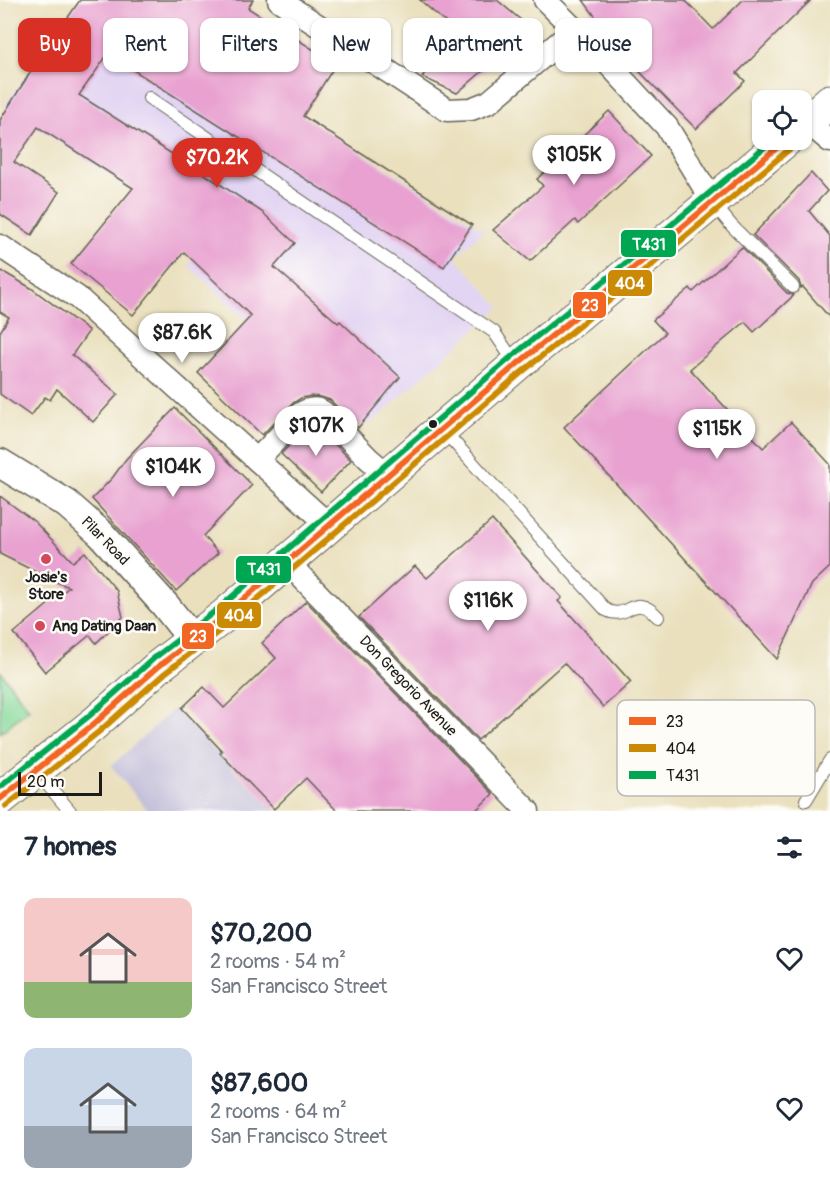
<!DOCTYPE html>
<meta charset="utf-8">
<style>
body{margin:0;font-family:Pangolin,sans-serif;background:#f2f2f3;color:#1f2937;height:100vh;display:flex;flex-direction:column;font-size:22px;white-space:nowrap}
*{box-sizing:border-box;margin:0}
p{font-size:20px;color:#747a83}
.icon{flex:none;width:33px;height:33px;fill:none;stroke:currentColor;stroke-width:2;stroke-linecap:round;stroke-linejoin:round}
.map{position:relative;height:811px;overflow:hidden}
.drawer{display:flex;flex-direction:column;background:#fff;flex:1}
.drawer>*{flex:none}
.hud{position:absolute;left:18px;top:18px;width:795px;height:54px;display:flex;gap:12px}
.tools{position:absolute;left:752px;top:90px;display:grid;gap:12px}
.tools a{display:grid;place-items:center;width:60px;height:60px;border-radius:12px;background:#fff;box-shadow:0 2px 4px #0004;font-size:30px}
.scale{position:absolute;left:18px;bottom:15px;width:84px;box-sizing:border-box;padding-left:6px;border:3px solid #1c1c1c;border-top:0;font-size:16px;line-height:21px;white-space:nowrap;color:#1c1c1c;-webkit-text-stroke:4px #fdfcf7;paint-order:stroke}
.price{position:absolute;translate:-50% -51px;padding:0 14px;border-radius:21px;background:#fff;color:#222;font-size:20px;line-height:39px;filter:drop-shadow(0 2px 3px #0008)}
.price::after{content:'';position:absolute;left:50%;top:36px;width:18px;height:14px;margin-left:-9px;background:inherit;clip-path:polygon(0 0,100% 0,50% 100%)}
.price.selected{background:#d93025;color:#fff}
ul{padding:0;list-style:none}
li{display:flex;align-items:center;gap:18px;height:150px;padding:0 24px}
li span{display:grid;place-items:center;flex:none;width:168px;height:120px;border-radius:12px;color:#555}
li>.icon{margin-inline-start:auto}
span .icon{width:72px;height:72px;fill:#fffc;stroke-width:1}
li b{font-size:26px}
h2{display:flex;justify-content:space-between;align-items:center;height:72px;padding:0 24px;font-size:26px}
.tag{padding:0 21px;border-radius:12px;background:#fff;box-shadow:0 2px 4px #0004;font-size:21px;line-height:54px}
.tag.selected{background:#d93025;color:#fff}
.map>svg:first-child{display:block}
.built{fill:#e2d4f3}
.industrial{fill:#c5c0da}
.green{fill:#86d99a;stroke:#517a5b;stroke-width:1.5}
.building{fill:#e8a1d0}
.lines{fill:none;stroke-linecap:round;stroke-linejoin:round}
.service-casing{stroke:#646155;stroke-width:14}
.minor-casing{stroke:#646155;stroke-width:25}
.tertiary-casing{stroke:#646155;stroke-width:31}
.trunk-casing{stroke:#646155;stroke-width:35}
.service{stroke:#fff;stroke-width:12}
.minor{stroke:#fff;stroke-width:22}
.tertiary{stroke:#fff;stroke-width:28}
.trunk{stroke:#fff;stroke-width:33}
.bus-1-casing{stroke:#fdfcf7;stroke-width:10}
.bus-2-casing{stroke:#fdfcf7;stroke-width:10}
.bus-3-casing{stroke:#fdfcf7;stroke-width:10}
.bus-1{stroke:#f26522;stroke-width:6}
.bus-2{stroke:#cb8a06;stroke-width:6}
.bus-3{stroke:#00a651;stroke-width:6}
.bus-dot{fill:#1c1c1c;stroke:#fdfcf7;stroke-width:2}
.poi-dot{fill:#d1495b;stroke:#fdfcf7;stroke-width:2}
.labels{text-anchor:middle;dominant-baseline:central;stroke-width:5;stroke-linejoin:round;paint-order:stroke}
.street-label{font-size:15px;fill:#1c1c1c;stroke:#fdfcf7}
.poi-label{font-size:15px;font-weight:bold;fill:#1c1c1c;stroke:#fdfcf7}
.key{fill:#fdfcf7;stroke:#bab9b5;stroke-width:1.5}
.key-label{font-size:16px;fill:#1c1c1c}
.line-badge{stroke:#fdfcf7;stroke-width:2}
.badge-label{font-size:16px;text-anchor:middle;font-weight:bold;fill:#fff}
</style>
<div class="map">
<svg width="830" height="811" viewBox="0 0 830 811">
<rect width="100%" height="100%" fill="#fdfcf7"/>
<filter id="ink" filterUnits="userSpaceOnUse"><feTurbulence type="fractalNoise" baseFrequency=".0167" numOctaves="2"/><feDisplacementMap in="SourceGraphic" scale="12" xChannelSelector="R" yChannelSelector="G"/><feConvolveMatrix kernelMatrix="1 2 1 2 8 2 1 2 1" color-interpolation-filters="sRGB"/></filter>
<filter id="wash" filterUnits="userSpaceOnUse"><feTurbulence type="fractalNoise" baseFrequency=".008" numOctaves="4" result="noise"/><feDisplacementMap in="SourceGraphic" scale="24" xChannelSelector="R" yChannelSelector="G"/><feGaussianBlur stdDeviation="1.35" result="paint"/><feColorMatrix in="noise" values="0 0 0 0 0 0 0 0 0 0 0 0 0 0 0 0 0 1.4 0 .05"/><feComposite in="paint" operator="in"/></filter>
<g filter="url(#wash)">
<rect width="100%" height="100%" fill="#eae0be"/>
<!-- built -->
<polygon class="built" points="79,0 119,0 484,230 455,257 500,307 368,426 243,316 188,265 207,248 142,196 4,107"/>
<!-- industrial -->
<polygon class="industrial" points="174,709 275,811 148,811 111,766"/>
<!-- green -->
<polygon class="green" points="0,671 29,709 0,733"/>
<g id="blocks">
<!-- building -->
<g class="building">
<polygon points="80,0 253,0 248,8 336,64 303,116 472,225 444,267 108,54 79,95 172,154 173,153 262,212 295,243 274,267 338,323 340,321 400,377 358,428 330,400 321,397 311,396 301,398 293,403 262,435 198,373 251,316 184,252 133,315 71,264 133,188 38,127 14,162 59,192 32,235 0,214 0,120 35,65"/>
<polygon points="420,0 497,0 522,21 497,59 457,93 422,77 437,56 423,43 445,22"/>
<polygon points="583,0 685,0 713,29 743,0 811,0 737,73 745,81 696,129 600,31 604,28"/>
<polygon points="609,111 651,156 578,224 575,220 530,261 493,230 543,186 537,179"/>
<polygon points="811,173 827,191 809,211 830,236 830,318 803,287 801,288 799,281 753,235"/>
<polygon points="742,247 787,293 794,295 754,332 745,322 690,369 763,448 791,422 830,464 830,567 812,584 777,659 564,427 665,333 653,320 690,288 693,292"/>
<polygon points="0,270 31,288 89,331 72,355 118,394 93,422 57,389 50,400 45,397 31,416 0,394 0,332 9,317 0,312"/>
<polygon points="175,408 252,485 203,536 218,553 176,591 92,499 113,477 126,459"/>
<polygon points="313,423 351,460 321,492 281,454 309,425"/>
<polygon points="0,496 35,522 73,562 85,552 117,591 123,617 96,643 90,635 45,672 14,633 69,587 44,577 44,576 0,554"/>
<polygon points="492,520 562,598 558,601 631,682 603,707 564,663 478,740 359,617 415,566 427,578"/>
<polygon points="306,601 493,794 475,811 337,811 306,778 274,809 220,753 222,751 182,708 204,687 224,708 276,658 262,643"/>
</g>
</g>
</g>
<g filter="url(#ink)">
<use href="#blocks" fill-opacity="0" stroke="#646155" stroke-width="1.5"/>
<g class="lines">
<defs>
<g id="service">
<polyline points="149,98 494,332 515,363"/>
<polyline points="713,203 731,225 793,287"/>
<path d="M443,430l163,180c22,12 27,-20 52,7"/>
<polyline points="36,771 70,811"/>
<polyline points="806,800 830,760"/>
</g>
<g id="minor">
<polyline points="279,0 447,110 471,109 489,102 575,29"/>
<polyline points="545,0 601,56 667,127 713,202"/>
<polyline points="807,122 830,141"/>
<polyline points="0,246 77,297 330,526"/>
<path d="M257,460l43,-46c8,-5 15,-7 23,-2l46,47 19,16"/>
<polyline points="287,562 528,811"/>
</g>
<polyline id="tertiary" points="0,463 67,504 101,534 165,605 192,639"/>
<g id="trunk">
<polyline points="801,127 830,101"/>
<polyline points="0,799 95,723 159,666 225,615 516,365 579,314 786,140"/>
</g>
</defs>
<!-- service casing -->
<use href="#service" class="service-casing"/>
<!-- minor casing -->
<use href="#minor" class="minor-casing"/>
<!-- tertiary casing -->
<use href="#tertiary" class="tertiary-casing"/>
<!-- trunk casing -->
<use href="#trunk" class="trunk-casing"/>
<!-- service -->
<use href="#service" class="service"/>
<!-- minor -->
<use href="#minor" class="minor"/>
<!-- tertiary -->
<use href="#tertiary" class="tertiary"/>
<!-- trunk -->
<use href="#trunk" class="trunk"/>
<defs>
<polyline id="bus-1" points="0,799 95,723 159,666 225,615 516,365 579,314 786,140"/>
<polyline id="bus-2" points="6,806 101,730 165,673 231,622 522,372 585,321 792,147"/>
<polyline id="bus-3" points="0,787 89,716 153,659 219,608 510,358 573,307 773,140"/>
</defs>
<!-- bus-1 casing -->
<use href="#bus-1" class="bus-1-casing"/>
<!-- bus-2 casing -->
<use href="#bus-2" class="bus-2-casing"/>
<!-- bus-3 casing -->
<use href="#bus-3" class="bus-3-casing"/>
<!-- bus-1 -->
<use href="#bus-1" class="bus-1"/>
<!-- bus-2 -->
<use href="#bus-2" class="bus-2"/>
<!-- bus-3 -->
<use href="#bus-3" class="bus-3"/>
</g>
</g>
<!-- markers -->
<circle class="bus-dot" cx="433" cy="424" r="5"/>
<g class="poi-dot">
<circle cx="46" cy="559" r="6"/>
<circle cx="40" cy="626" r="6"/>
</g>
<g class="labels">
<!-- street labels -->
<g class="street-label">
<text transform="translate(105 541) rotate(46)">Pilar Road</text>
<text transform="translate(408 686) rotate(46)">Don Gregorio Avenue</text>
</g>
<!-- poi labels -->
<g class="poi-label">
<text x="46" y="577">Josie's<tspan x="46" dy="17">Store</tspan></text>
<text x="52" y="626" text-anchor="start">Ang Dating Daan</text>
</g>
</g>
<!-- legend -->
<rect x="617" y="700" width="198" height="96" rx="9" class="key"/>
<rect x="629" y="717" width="27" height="8" fill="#f26522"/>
<rect x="629" y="744" width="27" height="8" fill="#cb8a06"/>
<rect x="629" y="771" width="27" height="8" fill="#00a651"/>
<g class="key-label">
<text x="666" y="727">23</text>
<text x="666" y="754">404</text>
<text x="666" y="781">T431</text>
</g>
<g class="line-badge">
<rect x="620" y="229" width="57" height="29" rx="6" fill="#00a651"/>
<rect x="607" y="269" width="46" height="28" rx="6" fill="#cb8a06"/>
<rect x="572" y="291" width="35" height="28" rx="6" fill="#f26522"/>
<rect x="235" y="555" width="57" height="29" rx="6" fill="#00a651"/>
<rect x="216" y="601" width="46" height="28" rx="6" fill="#cb8a06"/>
<rect x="181" y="622" width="34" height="28" rx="6" fill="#f26522"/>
</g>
<g class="badge-label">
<text x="649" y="250">T431</text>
<text x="630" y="289">404</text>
<text x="590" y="311">23</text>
<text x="264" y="575">T431</text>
<text x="239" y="621">404</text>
<text x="198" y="642">23</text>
</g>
</svg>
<div class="tools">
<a><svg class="icon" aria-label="locate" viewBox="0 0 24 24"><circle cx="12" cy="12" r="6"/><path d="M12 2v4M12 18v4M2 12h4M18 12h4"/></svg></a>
</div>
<div class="scale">20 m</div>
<b class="price" style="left:574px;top:186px">$105K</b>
<b class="price selected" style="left:217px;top:189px">$70.2K</b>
<b class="price" style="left:182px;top:364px">$87.6K</b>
<b class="price" style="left:316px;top:457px">$107K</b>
<b class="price" style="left:717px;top:460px">$115K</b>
<b class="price" style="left:173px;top:498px">$104K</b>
<b class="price" style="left:488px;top:632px">$116K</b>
<div class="hud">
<a class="tag selected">Buy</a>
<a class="tag">Rent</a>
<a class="tag">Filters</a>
<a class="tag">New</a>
<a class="tag">Apartment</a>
<a class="tag">House</a>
</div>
</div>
<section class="drawer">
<h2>7 homes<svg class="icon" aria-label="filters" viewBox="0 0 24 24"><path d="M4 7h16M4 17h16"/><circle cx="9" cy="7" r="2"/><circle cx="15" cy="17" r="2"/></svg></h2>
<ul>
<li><span style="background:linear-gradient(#f6c9c9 70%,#8fb573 0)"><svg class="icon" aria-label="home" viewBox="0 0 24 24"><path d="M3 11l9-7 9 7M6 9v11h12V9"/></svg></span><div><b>$70,200</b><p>2 rooms · 54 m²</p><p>San Francisco Street</p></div><svg class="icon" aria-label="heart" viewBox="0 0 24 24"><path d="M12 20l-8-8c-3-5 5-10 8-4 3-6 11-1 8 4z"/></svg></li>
<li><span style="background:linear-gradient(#c9d6e8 65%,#9aa5b1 0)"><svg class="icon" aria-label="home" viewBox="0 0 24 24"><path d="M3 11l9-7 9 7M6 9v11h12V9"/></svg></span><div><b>$87,600</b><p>2 rooms · 64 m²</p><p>San Francisco Street</p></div><svg class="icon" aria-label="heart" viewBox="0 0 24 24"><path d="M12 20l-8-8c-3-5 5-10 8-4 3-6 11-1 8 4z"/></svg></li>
</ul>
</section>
